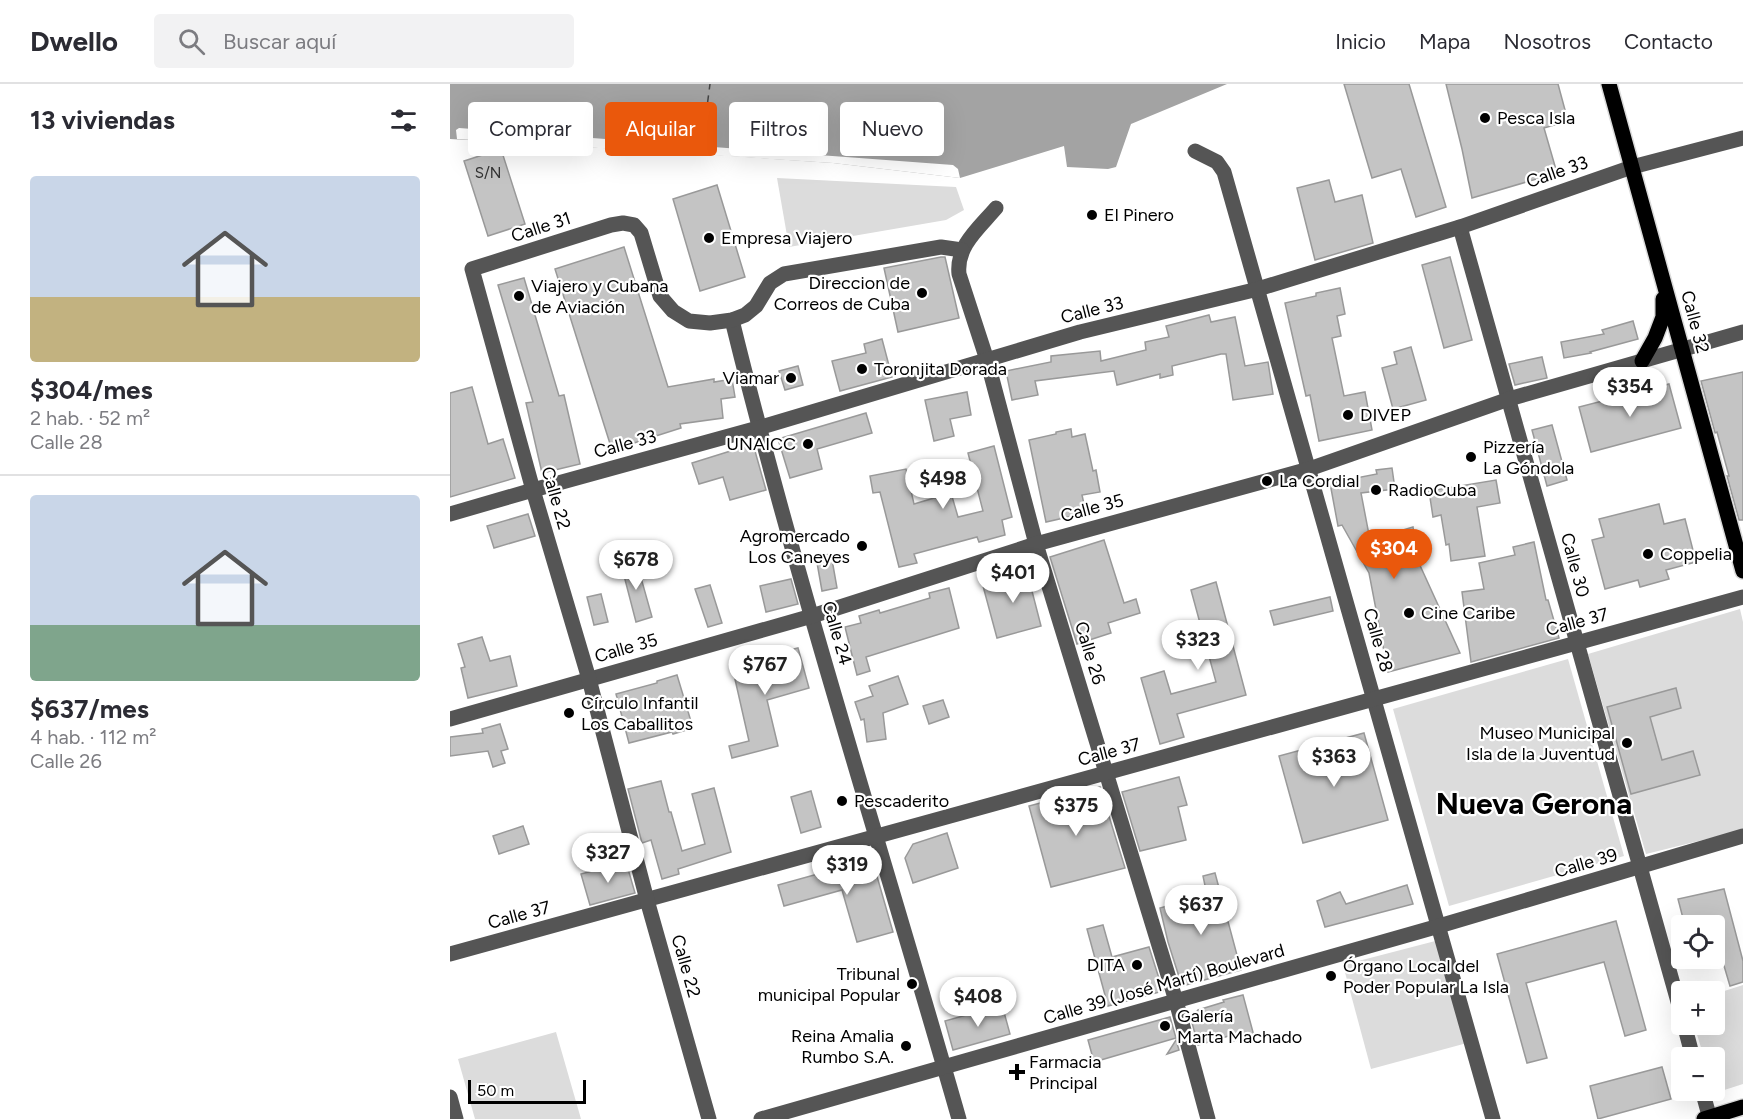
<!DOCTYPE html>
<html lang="es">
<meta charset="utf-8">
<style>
body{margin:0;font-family:Figtree,sans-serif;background:#f2f2f3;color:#2b2b33;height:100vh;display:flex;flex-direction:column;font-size:22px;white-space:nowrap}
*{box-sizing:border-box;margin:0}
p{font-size:20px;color:#7c7c81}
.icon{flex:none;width:33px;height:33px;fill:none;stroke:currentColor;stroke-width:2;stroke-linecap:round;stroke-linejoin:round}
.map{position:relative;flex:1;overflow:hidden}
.details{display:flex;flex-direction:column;background:#fff;width:450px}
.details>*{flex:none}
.banner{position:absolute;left:18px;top:18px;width:570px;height:54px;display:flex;gap:12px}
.fabs{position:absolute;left:1221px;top:831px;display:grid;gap:12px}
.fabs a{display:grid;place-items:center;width:54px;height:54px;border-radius:6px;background:#fff;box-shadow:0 6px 24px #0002;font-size:30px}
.scale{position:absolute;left:18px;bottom:15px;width:118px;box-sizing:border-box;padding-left:6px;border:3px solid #000;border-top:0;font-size:16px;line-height:21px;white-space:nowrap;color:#000;-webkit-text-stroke:4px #fff;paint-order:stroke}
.price{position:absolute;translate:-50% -51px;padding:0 14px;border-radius:21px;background:#fff;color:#222;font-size:20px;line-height:39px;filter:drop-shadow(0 2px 3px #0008)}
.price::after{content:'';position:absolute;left:50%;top:36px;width:18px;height:14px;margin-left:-9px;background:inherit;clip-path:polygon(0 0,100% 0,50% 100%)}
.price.current{background:#ea580c;color:#fff}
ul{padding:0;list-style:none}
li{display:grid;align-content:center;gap:12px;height:318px;padding:0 30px}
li+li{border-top:2px solid #e1e1e2}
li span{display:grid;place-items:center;height:186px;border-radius:6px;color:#555}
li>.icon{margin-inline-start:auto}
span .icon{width:108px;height:108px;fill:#fffc;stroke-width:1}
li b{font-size:26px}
h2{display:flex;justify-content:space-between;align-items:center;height:72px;padding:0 30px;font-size:26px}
.chip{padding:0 21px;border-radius:6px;background:#fff;box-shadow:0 6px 24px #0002;font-size:21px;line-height:54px}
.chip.current{background:#ea580c;color:#fff}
header{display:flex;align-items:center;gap:36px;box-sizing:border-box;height:84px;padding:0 30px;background:#fff;border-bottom:2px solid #e1e1e2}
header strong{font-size:28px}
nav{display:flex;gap:33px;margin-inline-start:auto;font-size:21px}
.search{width:420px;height:54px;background:#f2f2f3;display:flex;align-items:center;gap:15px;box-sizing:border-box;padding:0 21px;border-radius:6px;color:#7c7c81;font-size:22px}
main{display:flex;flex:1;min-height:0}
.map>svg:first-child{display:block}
.green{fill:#dcdcdc}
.water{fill:#a3a3a3}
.pier{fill:#fff}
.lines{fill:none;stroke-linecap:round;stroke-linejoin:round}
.ferry{stroke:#444;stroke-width:1.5;stroke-dasharray:8 6;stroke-linecap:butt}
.building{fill:#c4c4c4;stroke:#999;stroke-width:1.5}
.major-casing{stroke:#dbdbdb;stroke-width:18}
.minor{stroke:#555;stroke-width:15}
.major{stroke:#000;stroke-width:15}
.poi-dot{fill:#000;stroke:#fff;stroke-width:2}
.labels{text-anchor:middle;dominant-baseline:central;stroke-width:4.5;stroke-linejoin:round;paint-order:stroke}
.number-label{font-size:15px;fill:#313131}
.poi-label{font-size:18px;fill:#000;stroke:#fff;text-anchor:start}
.street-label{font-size:18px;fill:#000;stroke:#fff}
.town-label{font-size:30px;font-weight:bold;fill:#000;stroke:#fff}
</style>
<header>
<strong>Dwello</strong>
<div class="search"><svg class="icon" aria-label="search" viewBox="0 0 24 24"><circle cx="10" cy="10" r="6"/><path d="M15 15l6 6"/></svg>Buscar aquí</div>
<nav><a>Inicio</a><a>Mapa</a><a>Nosotros</a><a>Contacto</a></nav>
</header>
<main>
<section class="details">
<h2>13 viviendas<svg class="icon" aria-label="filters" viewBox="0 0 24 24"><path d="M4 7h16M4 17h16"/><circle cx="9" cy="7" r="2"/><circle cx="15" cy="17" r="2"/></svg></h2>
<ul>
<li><span style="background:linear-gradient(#c9d6e8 65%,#c2b280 0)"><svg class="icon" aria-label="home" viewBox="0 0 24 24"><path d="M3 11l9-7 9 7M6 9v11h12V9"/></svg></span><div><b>$304/mes</b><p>2 hab. · 52 m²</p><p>Calle 28</p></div></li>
<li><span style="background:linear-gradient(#c9d6e8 70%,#7fa58c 0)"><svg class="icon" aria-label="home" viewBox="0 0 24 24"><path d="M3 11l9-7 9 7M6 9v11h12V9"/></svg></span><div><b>$637/mes</b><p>4 hab. · 112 m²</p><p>Calle 26</p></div></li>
</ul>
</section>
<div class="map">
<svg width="1293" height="1035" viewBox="0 0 1293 1035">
<rect width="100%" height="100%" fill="#fff"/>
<!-- green -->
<g class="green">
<polygon points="327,94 506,103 514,126 496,136 339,163"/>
<polygon points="1290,525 1293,538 1293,746 1196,770 1138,570"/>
<polygon points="1118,575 1174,772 999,822 943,625"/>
<polygon points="993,855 1017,959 921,985 893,881"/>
<polygon points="1293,901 1293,1000 1265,1009 1264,974 1254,973 1244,941 1264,940 1265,910"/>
<polygon points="106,948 131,1035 25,1035 8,975"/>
</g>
<!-- water -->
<polygon class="water" points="0,0 777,0 681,40 666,83 658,85 617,83 614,62 510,94 383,79 221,68 0,55"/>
<!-- pier -->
<polygon class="pier" points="9,44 503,81 508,85 510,94 383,79 7,55 6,46"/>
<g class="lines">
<!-- ferry -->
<polyline class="ferry" points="252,61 260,0"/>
</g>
<!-- building -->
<g class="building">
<polygon points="894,0 959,0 996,123 966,133 951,85 922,94"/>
<polygon points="996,0 1108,0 1118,37 1094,44 1107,89 1022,114 1012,65"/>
<polygon points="51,65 75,140 38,152 14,77"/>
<polygon points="879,96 885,118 912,111 923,159 865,176 847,104"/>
<polygon points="267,101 295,193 250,207 223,115"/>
<polygon points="174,163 218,303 264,295 264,298 282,295 285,313 271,315 273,334 230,340 231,344 162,366 105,185"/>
<polygon points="491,173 495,173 509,234 448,248 434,184"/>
<polygon points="1000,173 1022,256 994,264 972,181"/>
<polygon points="74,194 109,312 114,311 130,380 92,389 76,319 83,318 48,201"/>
<polygon points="890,204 895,230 887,232 891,252 882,254 894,312 915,308 922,346 869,357 860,311 856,312 835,219 866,212 866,209"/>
<polygon points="759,231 761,238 785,233 795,282 818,278 823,310 783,316 776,270 771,270 722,282 723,291 710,294 710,290 667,301 664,287 585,297 588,311 562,316 556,287 601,278 601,272 650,267 651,277 696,266 695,258 719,253 716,242"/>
<polygon points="1183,237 1188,255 1140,268 1141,269 1114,274 1111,258 1154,250 1152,246"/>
<polygon points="432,255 442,293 390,307 382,277 416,269 414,260"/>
<polygon points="961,263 976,316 943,325 932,284 947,280 944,268"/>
<polygon points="1092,273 1097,294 1065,301 1059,280"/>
<polygon points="348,282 353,301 335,306 329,287"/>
<polygon points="1293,288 1293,436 1289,436 1277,392 1279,392 1267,348 1265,349 1251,297"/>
<polygon points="1219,300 1231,344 1141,368 1129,323"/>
<polygon points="22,303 38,360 53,355 65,394 0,413 0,309"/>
<polygon points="517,308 521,331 500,335 504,352 484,357 475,316"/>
<polygon points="416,329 422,349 367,365 372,385 340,394 328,355"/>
<polygon points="1102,341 1117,396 1097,402 1082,346"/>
<polygon points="621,345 622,353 635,350 643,387 646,386 650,408 632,411 636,429 596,438 579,356 606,350 606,348"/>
<polygon points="303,360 316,406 280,416 273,393 249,400 242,379"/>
<polygon points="544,362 562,433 552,436 555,451 529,458 527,453 464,470 467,479 449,483 430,408 423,409 420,392 456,385 464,420 501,409 508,433 533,427 518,369"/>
<polygon points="942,384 945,405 911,409 920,456 963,443 968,477 1010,569 938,588 919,489 892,441 888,442 880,399 927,390 926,386"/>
<polygon points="1046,396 1050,419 1027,423 1035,472 1001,477 999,460 996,461 991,431 983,433 979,407"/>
<polygon points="1209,420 1214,440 1235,435 1246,478 1216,486 1219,495 1190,503 1188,496 1155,505 1142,456 1154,453 1149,435"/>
<polygon points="78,430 85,452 44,464 37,442"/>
<polygon points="654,456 674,519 686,515 690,529 658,539 661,549 627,560 600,473"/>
<polygon points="1084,458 1096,516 1098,516 1109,554 1021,578 1012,508 1034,505 1029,479 1065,471 1063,463"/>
<polygon points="381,470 387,504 372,507 366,473"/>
<polygon points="186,476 202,533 186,538 171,480"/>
<polygon points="575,480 591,542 547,554 533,502 563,494 560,484"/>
<polygon points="341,495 348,520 316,528 310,502"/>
<polygon points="766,498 796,611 727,630 734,653 710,660 691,594 714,587 721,610 766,598 741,506"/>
<polygon points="260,501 272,539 258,543 245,505"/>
<polygon points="499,504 509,544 416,573 420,587 407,591 395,543 411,539 409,532 429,526 430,529 480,514 479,509"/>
<polygon points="151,510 158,538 144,541 137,513"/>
<polygon points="880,513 883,527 824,541 820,527"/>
<polygon points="32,553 40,577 60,572 67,602 18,614 11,584 15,583 8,560"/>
<polygon points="348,564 359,604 317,616 328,662 282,674 279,662 299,657 282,582 328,571 327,569"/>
<polygon points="227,591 243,644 223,650 222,648 179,659 166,610 207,599 207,597"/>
<polygon points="448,592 458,620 433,629 436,655 417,658 414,635 411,636 405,618 423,612 419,602"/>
<polygon points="1226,604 1231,624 1200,633 1212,676 1243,667 1250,691 1181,710 1157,623"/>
<polygon points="493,616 499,633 479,640 473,622"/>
<polygon points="50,640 58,665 51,667 55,679 43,683 38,667 0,672 0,653 33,649 32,645"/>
<polygon points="914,649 938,736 853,759 829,672"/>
<polygon points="729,693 737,721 728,723 736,756 690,767 672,708"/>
<polygon points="211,697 219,728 221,728 232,767 255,760 242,710 264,704 281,768 228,785 229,790 212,795 201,756 192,759 178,705"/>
<polygon points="650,703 675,784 601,803 579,722"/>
<polygon points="361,707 371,743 351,749 341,713"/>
<polygon points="73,742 79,760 49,770 43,752"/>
<polygon points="497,749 508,784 463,799 455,774 463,760"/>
<polygon points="422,775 443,848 407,858 392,806 334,822 328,801"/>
<polygon points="176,778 185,809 140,821 131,790"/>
<polygon points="765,789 791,886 732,902 718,858 710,824 757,811 753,792"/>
<polygon points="957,801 963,820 875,843 867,817 890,808 896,820"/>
<polygon points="1274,805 1293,877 1293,898 1280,902 1264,848 1264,842 1235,842 1228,815"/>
<polygon points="1166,837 1196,946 1175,952 1154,878 1076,899 1097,974 1077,979 1047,870"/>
<polygon points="653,841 662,873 699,863 713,907 658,922 637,845"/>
<polygon points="793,911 804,952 784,957 782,951 748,961 741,935 748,926 774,918 773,916"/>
<polygon points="552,921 560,950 503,966 495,937"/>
<polygon points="720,933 726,954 644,978 638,956"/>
<polygon points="726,956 729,966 717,970"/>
<polygon points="1212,983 1221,1015 1148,1035 1140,1002"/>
</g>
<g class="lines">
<defs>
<g id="major">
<polyline points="1159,0 1293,487"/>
<polyline points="1192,277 1205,254 1213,233 1213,215"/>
<polyline points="1254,1035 1293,1023"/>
</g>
</defs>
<!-- major casing -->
<use href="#major" class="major-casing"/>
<!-- minor -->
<g class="minor">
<polyline points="745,67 767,78 774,88 1043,1035"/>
<path d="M546,124c-17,20 -40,38 -37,66l28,86 49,184 140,457 32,118"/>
<polyline points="1010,143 1232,932"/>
<path d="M282,236c66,269 151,533 227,799"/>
<polyline points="0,430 83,406 308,344 630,248 808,205 1010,143 1182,83 1293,54"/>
<polyline points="0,635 362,532 586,460 859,385 1059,315 1293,248"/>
<polyline points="0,870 1293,513"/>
<polyline points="1234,940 1243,974"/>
<polyline points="1252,1006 1260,1035"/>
<polyline points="0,1013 6,1035"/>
<polyline points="259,1035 197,816 139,595 83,406 22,185 161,141 173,139 184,141 191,149 210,212 223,227 239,237 260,239 282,236 295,231 306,222 320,199 334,190 491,163 512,166"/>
<polyline points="311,1035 989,842 1293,752"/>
</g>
<!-- major -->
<use href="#major" class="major"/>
</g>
<!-- markers -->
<g class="poi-dot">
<circle cx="1035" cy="34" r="6"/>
<circle cx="642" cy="131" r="6"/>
<circle cx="259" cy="154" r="6"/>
<circle cx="472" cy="209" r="6"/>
<circle cx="69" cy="212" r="6"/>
<circle cx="412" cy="285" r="6"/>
<circle cx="341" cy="294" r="6"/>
<circle cx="898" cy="331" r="6"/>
<circle cx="358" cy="360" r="6"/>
<circle cx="1021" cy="373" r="6"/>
<circle cx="817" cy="397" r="6"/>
<circle cx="926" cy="406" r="6"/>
<circle cx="412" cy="462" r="6"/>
<circle cx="1198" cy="470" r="6"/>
<circle cx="959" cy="529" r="6"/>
<circle cx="119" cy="629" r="6"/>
<circle cx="1177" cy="659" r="6"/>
<circle cx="392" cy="717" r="6"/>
<circle cx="687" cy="881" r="6"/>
<circle cx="881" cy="892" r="6"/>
<circle cx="462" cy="900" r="6"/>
<circle cx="715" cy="942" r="6"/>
<circle cx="456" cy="962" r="6"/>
<path d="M564 979h6v6h6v6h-6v6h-6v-6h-6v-6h6z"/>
</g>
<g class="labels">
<!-- number labels -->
<g class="number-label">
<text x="38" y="89">S/N</text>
</g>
<!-- poi labels -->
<g class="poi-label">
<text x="1047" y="34">Pesca Isla</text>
<text x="654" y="131">El Pinero</text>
<text x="271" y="154">Empresa Viajero</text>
<text x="460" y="199" text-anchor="end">Direccion de<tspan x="460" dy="21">Correos de Cuba</tspan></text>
<text x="81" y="202">Viajero y Cubana<tspan x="81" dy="21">de Aviación</tspan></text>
<text x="424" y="285">Toronjita Dorada</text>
<text x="329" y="294" text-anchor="end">Viamar</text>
<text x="910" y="331">DIVEP</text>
<text x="346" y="360" text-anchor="end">UNAICC</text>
<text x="1033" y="363">Pizzería<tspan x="1033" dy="21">La Góndola</tspan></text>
<text x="829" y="397">La Cordial</text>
<text x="938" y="406">RadioCuba</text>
<text x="400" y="452" text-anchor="end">Agromercado<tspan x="400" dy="21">Los Caneyes</tspan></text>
<text x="1210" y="470">Coppelia</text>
<text x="971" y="529">Cine Caribe</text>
<text x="131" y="619">Círculo Infantil<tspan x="131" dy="21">Los Caballitos</tspan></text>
<text x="1165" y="649" text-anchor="end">Museo Municipal<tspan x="1165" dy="21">Isla de la Juventud</tspan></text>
<text x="404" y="717">Pescaderito</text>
<text x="675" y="881" text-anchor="end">DITA</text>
<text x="893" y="882">Órgano Local del<tspan x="893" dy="21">Poder Popular La Isla</tspan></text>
<text x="450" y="890" text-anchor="end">Tribunal<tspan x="450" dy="21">municipal Popular</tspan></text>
<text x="727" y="932">Galería<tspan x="727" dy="21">Marta Machado</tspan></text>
<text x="444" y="952" text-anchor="end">Reina Amalia<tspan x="444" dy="21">Rumbo S.A.</tspan></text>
<text x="579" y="978">Farmacia<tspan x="579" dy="21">Principal</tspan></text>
</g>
<!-- street labels -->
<g class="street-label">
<text transform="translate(1107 88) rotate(-19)">Calle 33</text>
<text transform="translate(91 143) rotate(-18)">Calle 31</text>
<text transform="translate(642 226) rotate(-14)">Calle 33</text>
<text transform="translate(1245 238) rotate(75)">Calle 32</text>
<text transform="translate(175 360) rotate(-15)">Calle 33</text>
<text transform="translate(106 414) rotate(74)">Calle 22</text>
<text transform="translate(642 424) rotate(-15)">Calle 35</text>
<text transform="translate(1125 481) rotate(75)">Calle 30</text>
<text transform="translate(1127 538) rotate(-15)">Calle 37</text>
<text transform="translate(387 549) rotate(74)">Calle 24</text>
<text transform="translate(928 556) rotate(74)">Calle 28</text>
<text transform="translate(176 564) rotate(-16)">Calle 35</text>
<text transform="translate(640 569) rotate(73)">Calle 26</text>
<text transform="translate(659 668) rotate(-15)">Calle 37</text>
<text transform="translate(1136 779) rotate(-16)">Calle 39</text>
<text transform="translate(69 831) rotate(-15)">Calle 37</text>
<text transform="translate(236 882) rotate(74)">Calle 22</text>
<text transform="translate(714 900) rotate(-16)">Calle 39 (José Martí) Boulevard</text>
</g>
<!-- town labels -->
<g class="town-label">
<text x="1084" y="719">Nueva Gerona</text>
</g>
</g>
</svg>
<div class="fabs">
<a><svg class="icon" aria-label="locate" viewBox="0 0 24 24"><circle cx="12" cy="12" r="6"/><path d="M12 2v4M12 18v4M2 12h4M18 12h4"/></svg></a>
<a>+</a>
<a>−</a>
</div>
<div class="scale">50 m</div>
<b class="price" style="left:1180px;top:334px">$354</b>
<b class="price" style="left:493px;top:426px">$498</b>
<b class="price current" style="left:944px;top:496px">$304</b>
<b class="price" style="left:186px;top:507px">$678</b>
<b class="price" style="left:563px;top:520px">$401</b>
<b class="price" style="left:748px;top:587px">$323</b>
<b class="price" style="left:315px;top:612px">$767</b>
<b class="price" style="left:884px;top:704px">$363</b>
<b class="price" style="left:626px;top:753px">$375</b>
<b class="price" style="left:158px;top:800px">$327</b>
<b class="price" style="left:397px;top:812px">$319</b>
<b class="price" style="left:751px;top:852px">$637</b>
<b class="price" style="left:528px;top:944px">$408</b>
<div class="banner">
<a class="chip">Comprar</a>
<a class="chip current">Alquilar</a>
<a class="chip">Filtros</a>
<a class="chip">Nuevo</a>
</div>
</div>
</main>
